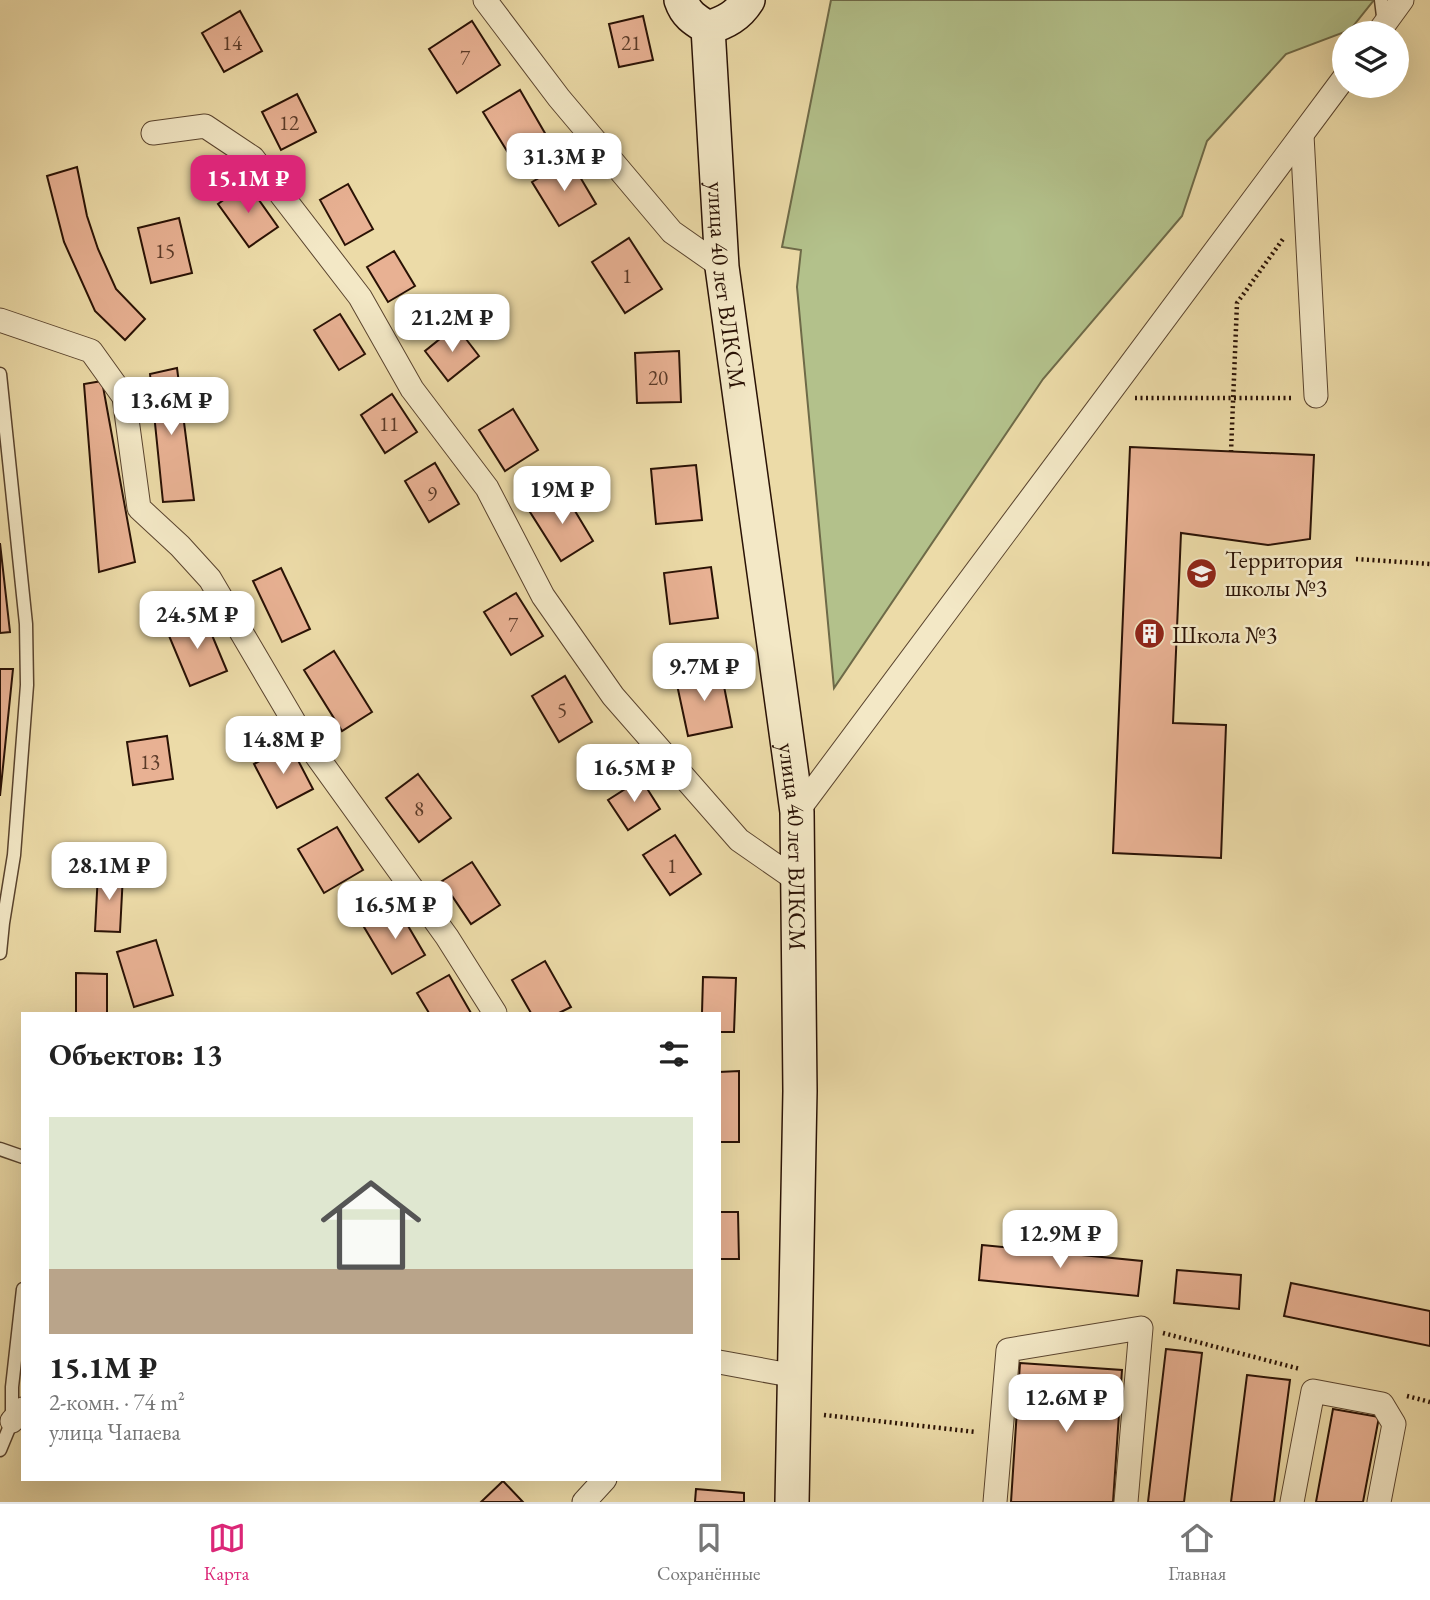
<!DOCTYPE html>
<html lang="ru">
<meta charset="utf-8">
<style>
body{margin:0;font-family:"EB Garamond",serif;background:#f6f6f6;color:#222;height:100vh;display:flex;flex-direction:column;font-size:26px;white-space:nowrap}
*{box-sizing:border-box;margin:0}
p{font-size:23px;color:#767676}
.icon{flex:none;width:38px;height:38px;fill:none;stroke:currentColor;stroke-width:2;stroke-linecap:round;stroke-linejoin:round}
.map{position:relative;flex:1;overflow:hidden}
.sheet{position:absolute;left:21px;top:1012px;width:700px;height:469px;display:flex;flex-direction:column;background:#fff;border-radius:0px;box-shadow:0 7px 28px #0002}
.sheet>*{flex:none}
.tools{position:absolute;left:1332px;top:21px;display:grid;gap:14px}
.tools a{display:grid;place-items:center;width:77px;height:77px;border-radius:50%;background:#fff;box-shadow:0 7px 28px #0002;font-size:35px}
.price{position:absolute;translate:-50% -60px;padding:0 16px;border-radius:14px;background:#fff;color:#222;font-size:23px;line-height:46px;filter:drop-shadow(0 2px 4px #0008)}
.price::after{content:'';position:absolute;left:50%;top:42px;width:21px;height:16px;margin-left:-10px;background:inherit;clip-path:polygon(0 0,100% 0,50% 100%)}
.price.selected{background:#db2777;color:#fff}
ul{padding:0;list-style:none}
li{display:grid;align-content:center;gap:14px;height:371px;padding:0 28px}
li+li{border-top:2px solid #e0e0e0}
li span{display:grid;place-items:center;height:217px;border-radius:0px;color:#555}
li>.icon{margin-inline-start:auto}
span .icon{width:126px;height:126px;fill:#fffc;stroke-width:1}
li b{font-size:30px}
h2{display:flex;justify-content:space-between;align-items:center;height:84px;padding:0 28px;font-size:30px}
.tabs{display:flex;justify-content:space-around;align-items:center;height:98px;border-top:2px solid #e0e0e0;background:#fff;font-size:19px;color:#767676}
.tabs a{display:grid;justify-items:center;gap:4px}
.tabs .selected{color:#db2777}
.map>svg:first-child{display:block}
.green{fill:#b3c18b;stroke:#6e6a48;stroke-width:2}
.building{fill:#e8b193;stroke:#2a1205;stroke-width:2}
.lines{fill:none;stroke-linecap:round;stroke-linejoin:round}
.lane-casing{stroke:#5a442e;stroke-width:15}
.street-casing{stroke:#5a442e;stroke-width:25}
.secondary-casing{stroke:#2a1205;stroke-width:36}
.path{stroke:#2a1205;stroke-width:4.5;stroke-dasharray:2 3.5;stroke-linecap:butt}
.lane{stroke:#f3e8c6;stroke-width:12}
.street{stroke:#f3e8c6;stroke-width:23}
.secondary{stroke:#f3e8c6;stroke-width:33}
.labels{text-anchor:middle;dominant-baseline:central;stroke-width:5;stroke-linejoin:round;paint-order:stroke}
.number-label{font-size:21px;fill:#5a3a28}
.street-label{font-size:24px;fill:#2a1205;stroke:#f3e8c6}
.poi-label{font-size:24px;fill:#2a1205;stroke:#f3e8c6;text-anchor:start}
</style>
<div class="map">
<svg width="1430" height="1502" viewBox="0 0 1430 1502">
<rect width="100%" height="100%" fill="#ecdba8"/>
<filter id="stains"><feTurbulence type="fractalNoise" baseFrequency=".00286" numOctaves="4"/><feColorMatrix values="0 0 0 0 .2 0 0 0 0 .09 0 0 0 0 .02 0 0 0 .5 -.17"/></filter>
<radialGradient id="worn" r=".72"><stop offset=".6" stop-color="#630" stop-opacity="0"/><stop offset="1" stop-color="#630" stop-opacity=".3"/></radialGradient>
<!-- green -->
<polygon class="green" points="831,0 1374,0 1350,30 1286,54 1207,141 1182,216 1043,379 834,688 797,287 801,250 782,247"/>
<!-- building -->
<g class="building">
<polygon points="240,11 262,51 224,72 202,33"/>
<polygon points="643,16 653,60 619,67 609,24"/>
<polygon points="472,21 500,65 457,93 429,49"/>
<polygon points="520,90 546,135 510,156 483,112"/>
<polygon points="297,94 316,132 281,150 262,112"/>
<polygon points="570,160 596,204 559,226 532,182"/>
<polygon points="77,167 87,216 98,249 116,289 145,319 125,340 95,311 64,242 47,176"/>
<polygon points="247,183 278,227 249,247 218,204"/>
<polygon points="348,184 373,229 345,245 320,200"/>
<polygon points="179,218 192,273 151,283 138,228"/>
<polygon points="629,238 662,289 625,313 592,262"/>
<polygon points="394,251 415,286 388,302 367,267"/>
<polygon points="340,314 365,354 339,370 314,330"/>
<polygon points="456,326 479,356 448,381 425,351"/>
<polygon points="679,351 681,402 637,403 635,353"/>
<polygon points="177,368 194,500 163,502 150,374"/>
<polygon points="102,381 135,562 99,572 84,384"/>
<polygon points="392,394 417,432 385,453 361,415"/>
<polygon points="513,409 538,450 505,471 479,430"/>
<polygon points="1130,447 1314,455 1310,539 1268,545 1181,533 1173,723 1226,725 1221,858 1113,853"/>
<polygon points="435,463 459,504 429,522 405,481"/>
<polygon points="696,465 702,520 656,524 651,469"/>
<polygon points="563,491 593,541 561,561 530,512"/>
<polygon points="0,543 10,632 0,633"/>
<polygon points="711,567 718,618 670,624 664,573"/>
<polygon points="281,568 310,629 282,642 253,581"/>
<polygon points="516,593 543,636 511,655 484,612"/>
<polygon points="204,616 227,671 190,686 167,631"/>
<polygon points="334,651 372,712 342,731 304,670"/>
<polygon points="0,669 13,669 0,796"/>
<polygon points="721,671 732,727 688,736 676,680"/>
<polygon points="565,676 592,722 559,742 532,696"/>
<polygon points="167,736 173,779 133,785 127,742"/>
<polygon points="290,745 313,789 277,808 254,764"/>
<polygon points="418,774 451,818 419,842 386,798"/>
<polygon points="641,779 660,809 628,830 608,800"/>
<polygon points="337,827 363,870 324,893 298,849"/>
<polygon points="675,835 701,874 670,895 643,855"/>
<polygon points="472,862 500,905 471,924 442,881"/>
<polygon points="98,873 123,874 120,932 95,931"/>
<polygon points="397,907 425,955 392,974 364,927"/>
<polygon points="156,940 173,995 134,1007 117,952"/>
<polygon points="545,961 571,1007 559,1013 531,1013 512,980"/>
<polygon points="76,973 107,974 107,1013 76,1013"/>
<polygon points="449,975 471,1013 429,1013 417,993"/>
<polygon points="703,977 736,978 734,1032 719,1032 719,1013 702,1013"/>
<polygon points="739,1071 739,1142 719,1142 719,1072"/>
<polygon points="719,1212 738,1212 739,1259 719,1259"/>
<polygon points="982,1245 1142,1261 1138,1296 979,1280"/>
<polygon points="1177,1270 1241,1275 1239,1309 1174,1303"/>
<polygon points="1291,1283 1430,1311 1430,1346 1284,1316"/>
<polygon points="1166,1349 1202,1353 1184,1502 1148,1502"/>
<polygon points="1020,1363 1122,1370 1113,1502 1011,1502"/>
<polygon points="1247,1375 1290,1380 1274,1502 1231,1502"/>
<polygon points="1333,1409 1379,1417 1363,1502 1316,1502"/>
<polygon points="503,1481 523,1502 481,1502"/>
<polygon points="696,1489 744,1493 744,1502 695,1502"/>
</g>
<g class="lines">
<defs>
<g id="lane">
<polyline points="1381,0 1384,24"/>
<polyline points="0,374 26,624 27,685 14,855 3,923 0,953"/>
<polyline points="0,1149 23,1157"/>
<polyline points="0,1450 12,1421 12,1387 23,1289"/>
</g>
<g id="street">
<polyline points="485,0 559,98 672,232 722,267"/>
<polyline points="1378,33 1402,0"/>
<polyline points="153,133 205,126 253,158 360,297 412,389 487,488 543,596 613,696 739,840 798,881"/>
<polyline points="1302,135 1316,396"/>
<polyline points="0,320 91,351 124,397 139,508 180,546 210,579 303,737 447,937 495,1013"/>
<polyline points="797,812 1344,78"/>
<polyline points="719,1362 795,1376"/>
<polyline points="12,1421 23,1409"/>
<polyline points="584,1502 605,1479"/>
<polyline points="995,1502 1008,1350 1141,1328 1126,1502"/>
<polyline points="1292,1502 1313,1391 1382,1404 1394,1424 1379,1502"/>
</g>
<g id="secondary">
<path id="s1" d="M681,0c5,15 14,20 27,28l14,239 75,545 3,279 -8,411"/>
<path d="M708,28c18,-6 30,-12 40,-28"/>
</g>
</defs>
<!-- lane casing -->
<use href="#lane" class="lane-casing"/>
<!-- street casing -->
<use href="#street" class="street-casing"/>
<!-- secondary casing -->
<use href="#secondary" class="secondary-casing"/>
<!-- path -->
<g class="path">
<polyline points="1135,398 1291,398"/>
<polyline points="1231,452 1237,303 1283,239"/>
<polyline points="1356,559 1430,564"/>
<polyline points="1163,1333 1300,1369"/>
<polyline points="1407,1396 1430,1402"/>
<polyline points="824,1415 976,1432"/>
</g>
<!-- lane -->
<use href="#lane" class="lane"/>
<!-- street -->
<use href="#street" class="street"/>
<!-- secondary -->
<use href="#secondary" class="secondary"/>
</g>
<!-- icons -->
<defs>
<symbol id="school-disc" viewBox="-11 -11 22 22"><circle r="9.5" fill="#8f2418" stroke="#f3e8c6"/><path d="M0-5L7-2L0 1L-7-2ZM-4 1L0 2.5L4 1V4Q0 6-4 4Z" fill="#fff"/></symbol>
<symbol id="building-disc" viewBox="-11 -11 22 22"><circle r="9.5" fill="#8f2418" stroke="#f3e8c6"/><path d="M-4-6H4V6H1V3H-1V6H-4ZM-2.5-4.3h1.7v1.8h-1.7ZM.8-4.3h1.7v1.8H.8ZM-2.5-1h1.7V.8h-1.7ZM.8-1h1.7V.8H.8Z" fill="#fff"/></symbol>
</defs>
<g fill-rule="evenodd">
<use href="#school-disc" x="1184" y="556" width="35" height="35"/>
<use href="#building-disc" x="1132" y="616" width="35" height="35"/>
</g>
<g class="labels">
<!-- number labels -->
<g class="number-label">
<text x="232" y="42">14</text>
<text x="631" y="42">21</text>
<text x="465" y="57">7</text>
<text x="289" y="122">12</text>
<text x="165" y="250">15</text>
<text x="627" y="275">1</text>
<text x="658" y="377">20</text>
<text x="389" y="423">11</text>
<text x="432" y="493">9</text>
<text x="513" y="624">7</text>
<text x="562" y="709">5</text>
<text x="150" y="761">13</text>
<text x="419" y="808">8</text>
<text x="672" y="865">1</text>
</g>
<!-- street labels -->
<g class="street-label">
<text stroke="none"><textPath href="#s1" startOffset="298">улица 40 лет ВЛКСМ</textPath></text>
<text stroke="none"><textPath href="#s1" startOffset="864">улица 40 лет ВЛКСМ</textPath></text>
</g>
<!-- poi labels -->
<g class="poi-label">
<text x="1225" y="559">Территория<tspan x="1225" dy="28">школы №3</tspan></text>
<text x="1172" y="634">Школа №3</text>
</g>
</g>
<rect width="100%" height="100%" filter="url(#stains)"/>
<rect width="100%" height="100%" fill="url(#worn)"/>
</svg>
<div class="tools">
<a><svg class="icon" aria-label="layers" viewBox="0 0 24 24"><path d="M12 4l9 5-9 5-9-5zM3 14l9 5 9-5"/></svg></a>
</div>
<b class="price" style="left:564px;top:193px">31.3M ₽</b>
<b class="price selected" style="left:248px;top:215px">15.1M ₽</b>
<b class="price" style="left:452px;top:354px">21.2M ₽</b>
<b class="price" style="left:171px;top:437px">13.6M ₽</b>
<b class="price" style="left:562px;top:526px">19M ₽</b>
<b class="price" style="left:197px;top:651px">24.5M ₽</b>
<b class="price" style="left:704px;top:703px">9.7M ₽</b>
<b class="price" style="left:283px;top:776px">14.8M ₽</b>
<b class="price" style="left:634px;top:804px">16.5M ₽</b>
<b class="price" style="left:109px;top:902px">28.1M ₽</b>
<b class="price" style="left:395px;top:941px">16.5M ₽</b>
<b class="price" style="left:1060px;top:1270px">12.9M ₽</b>
<b class="price" style="left:1066px;top:1434px">12.6M ₽</b>
<section class="sheet">
<h2>Объектов: 13<svg class="icon" aria-label="filters" viewBox="0 0 24 24"><path d="M4 7h16M4 17h16"/><circle cx="9" cy="7" r="2"/><circle cx="15" cy="17" r="2"/></svg></h2>
<ul>
<li><span style="background:linear-gradient(#dfe7d0 70%,#b9a48a 0)"><svg class="icon" aria-label="home" viewBox="0 0 24 24"><path d="M3 11l9-7 9 7M6 9v11h12V9"/></svg></span><div><b>15.1M ₽</b><p>2-комн. · 74 m²</p><p>улица Чапаева</p></div></li>
</ul>
</section>
</div>
<nav class="tabs">
<a class="selected"><svg class="icon" aria-label="map" viewBox="0 0 24 24"><path d="M3 6l6-2 6 2 6-2v14l-6 2-6-2-6 2zM9 4v14M15 6v14"/></svg>Карта</a>
<a><svg class="icon" aria-label="saved" viewBox="0 0 24 24"><path d="M7 4h10v16l-5-4-5 4z"/></svg>Сохранённые</a>
<a><svg class="icon" aria-label="home" viewBox="0 0 24 24"><path d="M3 11l9-7 9 7M6 9v11h12V9"/></svg>Главная</a>
</nav>
